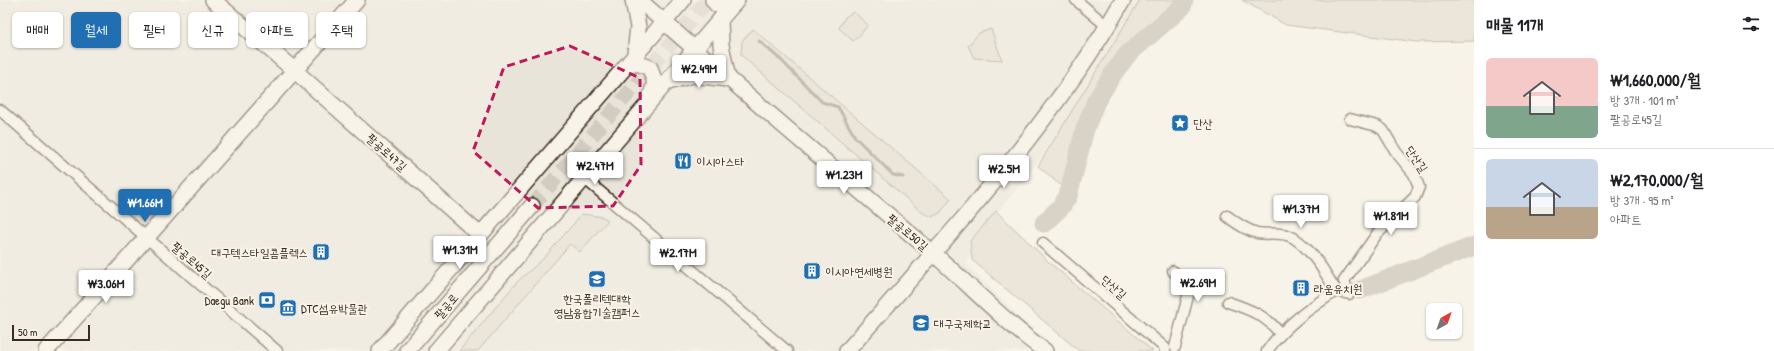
<!DOCTYPE html>
<html lang="ko">
<meta charset="utf-8">
<style>
body{margin:0;font-family:"Patrick Hand","Poor Story",sans-serif;background:#f2f2f2;color:#202124;height:100vh;display:flex;flex-direction:column;font-size:15px;white-space:nowrap}
*{box-sizing:border-box;margin:0}
p{font-size:13px;color:#757577}
.icon{flex:none;width:22px;height:22px;fill:none;stroke:currentColor;stroke-width:2;stroke-linecap:round;stroke-linejoin:round}
.map{position:relative;flex:1;overflow:hidden}
.panel{display:flex;flex-direction:column;background:#fff;width:300px}
.panel>*{flex:none}
.guide{position:absolute;left:12px;top:12px;width:380px;height:36px;display:flex;gap:8px}
.needle{width:26px;rotate:40deg}
.buttons{position:absolute;left:1426px;top:303px;display:grid;gap:8px}
.buttons a{display:grid;place-items:center;width:36px;height:36px;border-radius:6px;background:#fff;box-shadow:0 1px 3px #0004;font-size:20px}
.scale{position:absolute;left:12px;bottom:10px;width:78px;box-sizing:border-box;padding-left:4px;border:2px solid #3b2a1e;border-top:0;font-size:11px;line-height:14px;white-space:nowrap;color:#3b2a1e;-webkit-text-stroke:3px #f7f3e8;paint-order:stroke}
.price{position:absolute;translate:-50% -34px;padding:0 9px;border-radius:4px;background:#fff;color:#222;font-size:13px;line-height:26px;filter:drop-shadow(0 1px 2px #0008)}
.price::after{content:'';position:absolute;left:50%;top:24px;width:12px;height:9px;margin-left:-6px;background:inherit;clip-path:polygon(0 0,100% 0,50% 100%)}
.price.selected{background:#1f6fb2;color:#fff}
ul{padding:0;list-style:none}
li{display:flex;align-items:center;gap:12px;height:100px;padding:0 12px}
li+li{border-top:1px solid #e0e0e0}
li span{display:grid;place-items:center;flex:none;width:112px;height:80px;border-radius:6px;color:#555}
li>.icon{margin-inline-start:auto}
span .icon{width:48px;height:48px;fill:#fffc;stroke-width:1}
li b{font-size:17px}
h2{display:flex;justify-content:space-between;align-items:center;height:48px;padding:0 12px;font-size:17px}
.chip{padding:0 14px;border-radius:6px;background:#fff;box-shadow:0 1px 3px #0004;font-size:14px;line-height:36px}
.chip.selected{background:#1f6fb2;color:#fff}
main{display:flex;flex:1;min-height:0}
.map>svg:first-child{display:block}
.built{fill:#e9e4d9}
.green{fill:#dbd6cb;stroke:#8b8074}
.lines{fill:none;stroke-linecap:round;stroke-linejoin:round}
.stream{stroke:#84786c;stroke-width:3}
.river{stroke:#b4aca0;stroke-width:19}
.secondary-tunnel{stroke:#d1cbc0;stroke-width:15;stroke-dasharray:15 8;stroke-linecap:butt}
.street-casing{stroke:#3b2a1e;stroke-width:13}
.secondary-casing{stroke:#3b2a1e;stroke-width:18}
.street{stroke:#f7f3e8;stroke-width:10}
.secondary{stroke:#f7f3e8;stroke-width:15}
.marked{fill:none;stroke:#c2185b;stroke-width:3;stroke-dasharray:8 5;stroke-linejoin:round}
.labels{text-anchor:middle;dominant-baseline:central;stroke-width:4;stroke-linejoin:round;paint-order:stroke}
.poi-label{font-size:12px;fill:#3b2a1e;stroke:#f7f3e8;text-anchor:start}
.street-label{font-size:12px;fill:#3b2a1e;stroke:#f7f3e8}
</style>
<main>
<div class="map">
<svg width="1474" height="351" viewBox="0 0 1474 351">
<rect width="100%" height="100%" fill="#f7f3e8"/>
<filter id="ink" filterUnits="userSpaceOnUse"><feTurbulence type="fractalNoise" baseFrequency=".025" numOctaves="2"/><feDisplacementMap in="SourceGraphic" scale="8" xChannelSelector="R" yChannelSelector="G"/><feConvolveMatrix kernelMatrix="1 2 1 2 8 2 1 2 1" color-interpolation-filters="sRGB"/></filter>
<g filter="url(#ink)">
<!-- built -->
<polygon class="built" points="0,0 1148,0 1062,129 1036,165 999,210 994,222 965,263 1050,348 1049,351 0,351"/>
<!-- green -->
<g class="green">
<polygon points="1140,0 1181,0 1108,68 1082,123 1066,190 1038,166"/>
<polygon points="1242,0 1474,0 1474,41 1417,42 1286,25"/>
<polygon points="854,12 868,25 860,35 853,41 839,28 845,17"/>
<polygon points="753,29 951,199 940,213 932,217 923,213 741,55 742,41"/>
<polygon points="991,29 1002,60 974,58 968,46 979,33"/>
<polygon points="996,211 1049,262 1153,351 1079,351 972,260 970,241"/>
<polygon points="582,214 603,217 608,220 580,252 570,244 478,351 459,351 517,282 543,259"/>
</g>
<g class="lines">
<!-- stream -->
<polyline class="stream" points="759,41 781,60 822,102 838,107 855,137 893,175 903,177"/>
<!-- river -->
<g class="river">
<polyline points="1044,223 1061,207 1068,196 1085,129 1096,101 1115,71 1128,54 1182,7 1184,0"/>
<polyline points="1360,290 1474,246"/>
</g>
<!-- secondary-tunnel -->
<polyline class="secondary-tunnel" points="532,206 708,0"/>
<defs>
<g id="street">
<polyline points="1076,0 1108,27"/>
<polyline points="0,110 277,351"/>
<polyline points="584,178 787,351"/>
<path d="M1227,216c9,7 19,14 30,17 12,2 26,-2 37,5 18,12 31,34 42,53"/>
<polyline points="1043,243 1165,348 1165,351"/>
<polyline points="1173,271 1190,288 1175,347"/>
<path d="M1228,302c20,7 39,13 52,32"/>
<path d="M1267,351c18,-26 43,-43 69,-60l13,3 -5,-13 33,-47 38,-37 4,-10 -5,-13 -18,-22 -13,-22 -6,-4 -27,-7"/>
</g>
<g id="secondary">
<polyline points="213,0 294,70 480,235"/>
<polyline points="633,0 638,27 635,55"/>
<path d="M639,0c95,84 191,166 288,248 40,34 76,73 118,103"/>
<polyline points="713,0 717,5 734,4"/>
<polyline points="626,66 638,63 650,68 655,83 649,101"/>
<polyline points="668,82 692,75 728,79 721,45 720,20"/>
<polyline points="46,351 357,0"/>
<polyline points="380,351 683,0"/>
<polyline points="407,351 532,206"/>
<polyline points="436,351 737,0"/>
<path d="M847,351c97,-110 203,-224 276,-351"/>
</g>
</defs>
<!-- street casing -->
<use href="#street" class="street-casing"/>
<!-- secondary casing -->
<use href="#secondary" class="secondary-casing"/>
<!-- street -->
<use href="#street" class="street"/>
<!-- secondary -->
<use href="#secondary" class="secondary"/>
</g>
</g>
<!-- marked area -->
<path d="M0 0H1474V351H0ZM570,46l70,32 1,87 -28,41 -75,2 -65,-57 31,-84z" fill="#f7f3e8" fill-opacity=".55" fill-rule="evenodd"/>
<path class="marked" d="M570,46l70,32 1,87 -28,41 -75,2 -65,-57 31,-84z"/>
<!-- icons -->
<defs>
<symbol id="sight-square" viewBox="-11 -11 22 22"><rect x="-9" y="-9" width="18" height="18" rx="4" fill="#1f6fb2" stroke="#f7f3e8"/><path d="M0-6L1.8-2.2L6-1.7L2.9 1.2L3.7 5.4L0 3.3L-3.7 5.4L-2.9 1.2L-6-1.7L-1.8-2.2Z" fill="#fff"/></symbol>
<symbol id="restaurant-square" viewBox="-11 -11 22 22"><rect x="-9" y="-9" width="18" height="18" rx="4" fill="#1f6fb2" stroke="#f7f3e8"/><path d="M-5-6h1v4h1v-4h1v4h1v-4h1v5L-1.5 .5V6h-2V.5L-5-1ZM5-6V6H3V1.5H1.5Q1.5-4 5-6Z" fill="#fff"/></symbol>
<symbol id="building-square" viewBox="-11 -11 22 22"><rect x="-9" y="-9" width="18" height="18" rx="4" fill="#1f6fb2" stroke="#f7f3e8"/><path d="M-4-6H4V6H1V3H-1V6H-4ZM-2.5-4.3h1.7v1.8h-1.7ZM.8-4.3h1.7v1.8H.8ZM-2.5-1h1.7V.8h-1.7ZM.8-1h1.7V.8H.8Z" fill="#fff"/></symbol>
<symbol id="university-square" viewBox="-11 -11 22 22"><rect x="-9" y="-9" width="18" height="18" rx="4" fill="#1f6fb2" stroke="#f7f3e8"/><path d="M0-5L7-2L0 1L-7-2ZM-4 1L0 2.5L4 1V4Q0 6-4 4Z" fill="#fff"/></symbol>
<symbol id="bank-square" viewBox="-11 -11 22 22"><rect x="-9" y="-9" width="18" height="18" rx="4" fill="#1f6fb2" stroke="#f7f3e8"/><path d="M-6-4H6V4H-6ZM0-2.3a2.3 2.3 0 1 0 0 4.6a2.3 2.3 0 1 0 0-4.6Z" fill="#fff"/></symbol>
<symbol id="museum-square" viewBox="-11 -11 22 22"><rect x="-9" y="-9" width="18" height="18" rx="4" fill="#1f6fb2" stroke="#f7f3e8"/><path d="M0-6L6-3V-2H-6V-3ZM-5-1h2V3h-2ZM-1-1h2V3h-2ZM3-1h2V3H3ZM-6 4H6V6H-6Z" fill="#fff"/></symbol>
<symbol id="school-square" viewBox="-11 -11 22 22"><rect x="-9" y="-9" width="18" height="18" rx="4" fill="#1f6fb2" stroke="#f7f3e8"/><path d="M0-5L7-2L0 1L-7-2ZM-4 1L0 2.5L4 1V4Q0 6-4 4Z" fill="#fff"/></symbol>
</defs>
<g fill-rule="evenodd">
<use href="#sight-square" x="1170" y="113" width="20" height="20"/>
<use href="#restaurant-square" x="673" y="151" width="20" height="20"/>
<use href="#building-square" x="311" y="242" width="20" height="20"/>
<use href="#building-square" x="802" y="261" width="20" height="20"/>
<use href="#university-square" x="587" y="269" width="20" height="20"/>
<use href="#building-square" x="1291" y="278" width="20" height="20"/>
<use href="#bank-square" x="257" y="290" width="20" height="20"/>
<use href="#museum-square" x="278" y="298" width="20" height="20"/>
<use href="#school-square" x="911" y="313" width="20" height="20"/>
</g>
<g class="labels">
<!-- poi labels -->
<g class="poi-label">
<text x="1193" y="123">단산</text>
<text x="696" y="161">이시아스타</text>
<text x="308" y="252" text-anchor="end">대구텍스타일콤플렉스</text>
<text x="825" y="271">이시아연세병원</text>
<text x="1314" y="288">라움유치원</text>
<text x="597" y="298" text-anchor="middle">한국폴리텍대학<tspan x="597" dy="14">영남융합기술캠퍼스</tspan></text>
<text x="254" y="300" text-anchor="end">Daegu Bank</text>
<text x="301" y="308">DTC섬유박물관</text>
<text x="934" y="323">대구국제학교</text>
</g>
<!-- street labels -->
<g class="street-label">
<text transform="translate(387 152) rotate(42)">팔공로47길</text>
<text transform="translate(1417 159) rotate(55)">단산길</text>
<text transform="translate(908 232) rotate(40)">팔공로50길</text>
<text transform="translate(192 260) rotate(41)">팔공로45길</text>
<text transform="translate(1114 287) rotate(41)">단산길</text>
<text transform="translate(446 306) rotate(-49)">팔공로</text>
</g>
</g>
</svg>
<div class="buttons">
<a><svg class="needle" viewBox="-14 -14 28 28"><path d="M0-13l5 13h-10z" fill="#e53935"/><path d="M0 13l5-13h-10z" fill="#757577"/></svg></a>
</div>
<div class="scale">50 m</div>
<b class="price" style="left:699px;top:89px">₩2.49M</b>
<b class="price" style="left:595px;top:186px">₩2.47M</b>
<b class="price" style="left:1004px;top:189px">₩2.5M</b>
<b class="price" style="left:844px;top:195px">₩1.23M</b>
<b class="price selected" style="left:145px;top:223px">₩1.66M</b>
<b class="price" style="left:1301px;top:229px">₩1.37M</b>
<b class="price" style="left:1391px;top:236px">₩1.81M</b>
<b class="price" style="left:460px;top:270px">₩1.31M</b>
<b class="price" style="left:678px;top:273px">₩2.17M</b>
<b class="price" style="left:1198px;top:303px">₩2.69M</b>
<b class="price" style="left:106px;top:304px">₩3.06M</b>
<div class="guide">
<a class="chip">매매</a>
<a class="chip selected">월세</a>
<a class="chip">필터</a>
<a class="chip">신규</a>
<a class="chip">아파트</a>
<a class="chip">주택</a>
</div>
</div>
<section class="panel">
<h2>매물 11개<svg class="icon" aria-label="filters" viewBox="0 0 24 24"><path d="M4 7h16M4 17h16"/><circle cx="9" cy="7" r="2"/><circle cx="15" cy="17" r="2"/></svg></h2>
<ul>
<li><span style="background:linear-gradient(#f6c9c9 60%,#7fa58c 0)"><svg class="icon" aria-label="home" viewBox="0 0 24 24"><path d="M3 11l9-7 9 7M6 9v11h12V9"/></svg></span><div><b>₩1,660,000/월</b><p>방 3개 · 101 m²</p><p>팔공로45길</p></div></li>
<li><span style="background:linear-gradient(#c9d6e8 60%,#b9a48a 0)"><svg class="icon" aria-label="home" viewBox="0 0 24 24"><path d="M3 11l9-7 9 7M6 9v11h12V9"/></svg></span><div><b>₩2,170,000/월</b><p>방 3개 · 95 m²</p><p>아파트</p></div></li>
</ul>
</section>
</main>
